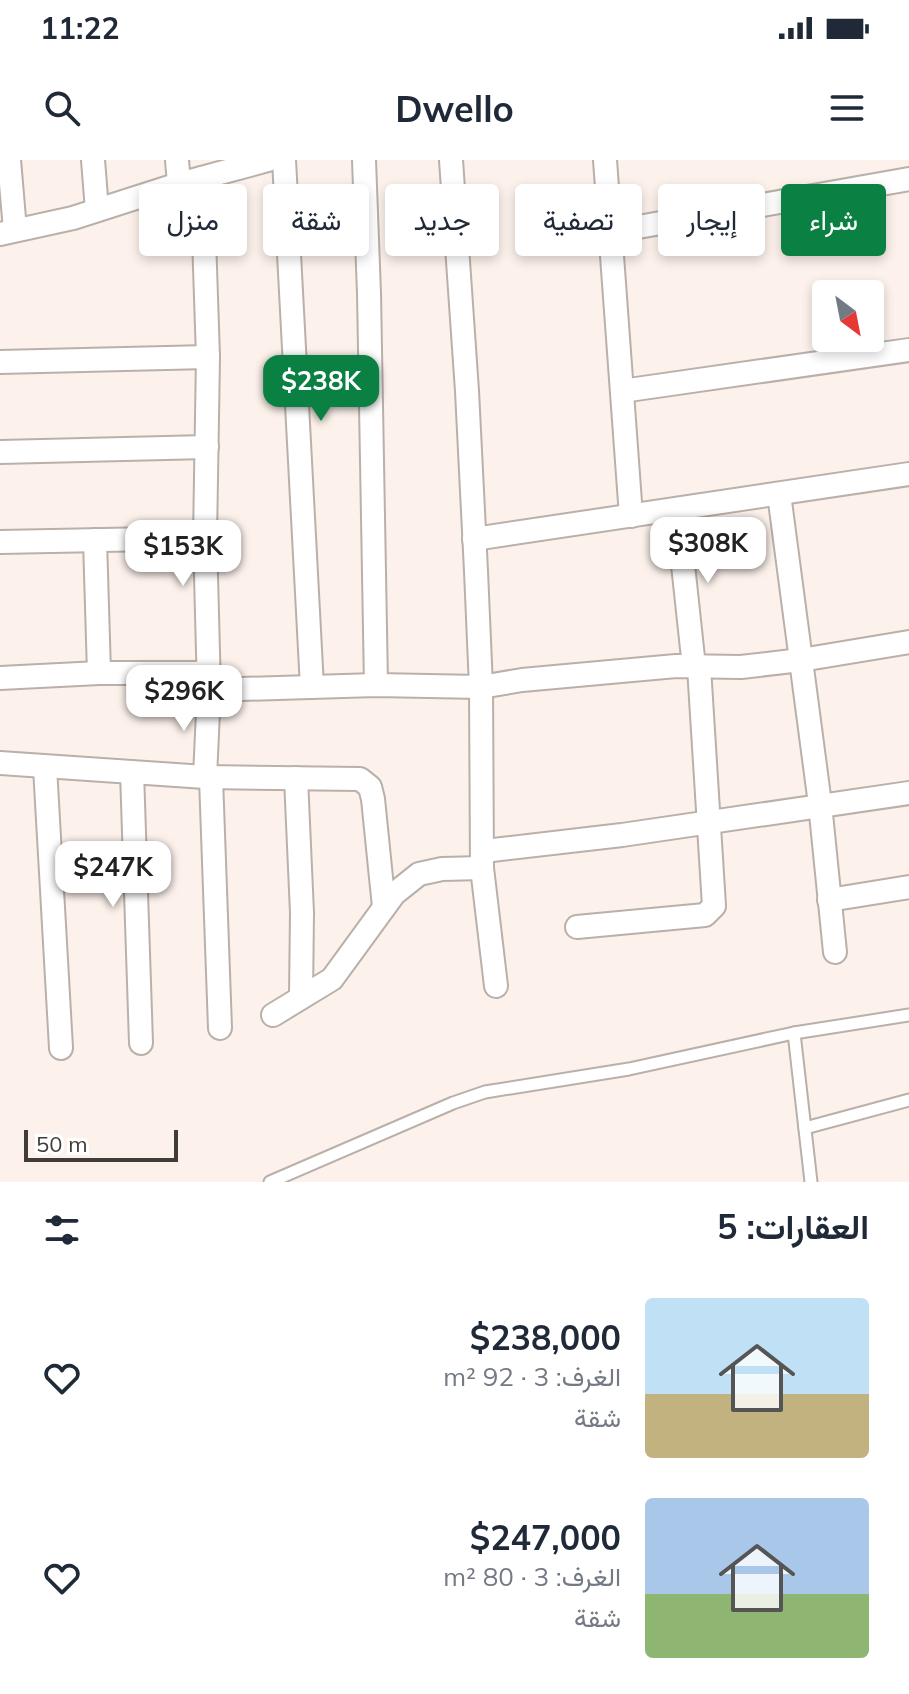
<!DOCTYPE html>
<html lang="ar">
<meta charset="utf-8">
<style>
body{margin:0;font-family:Mulish,Vazirmatn,sans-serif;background:#f6f6f7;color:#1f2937;direction:rtl;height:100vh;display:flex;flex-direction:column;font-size:30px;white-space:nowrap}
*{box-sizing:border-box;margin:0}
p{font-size:26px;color:#747a83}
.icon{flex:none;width:44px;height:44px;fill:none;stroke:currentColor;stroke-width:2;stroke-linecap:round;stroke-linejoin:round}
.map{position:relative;height:1022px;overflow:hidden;direction:ltr}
.side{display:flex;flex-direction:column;background:#fff;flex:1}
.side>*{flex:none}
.hud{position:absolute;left:24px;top:24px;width:862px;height:72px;direction:rtl;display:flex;gap:16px}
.needle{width:52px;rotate:148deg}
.buttons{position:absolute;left:812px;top:120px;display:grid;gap:16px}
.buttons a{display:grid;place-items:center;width:72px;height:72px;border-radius:8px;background:#fff;box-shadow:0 4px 12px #0003;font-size:40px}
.scale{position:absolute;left:24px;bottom:20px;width:154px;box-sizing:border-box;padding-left:8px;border:4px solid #403c39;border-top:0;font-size:22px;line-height:28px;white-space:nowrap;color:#403c39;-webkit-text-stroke:6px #fff;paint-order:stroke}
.price{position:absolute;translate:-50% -68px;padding:0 18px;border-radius:16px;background:#fff;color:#222;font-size:26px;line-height:52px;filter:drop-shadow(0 2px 4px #0008)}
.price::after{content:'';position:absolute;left:50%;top:48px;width:24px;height:18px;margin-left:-12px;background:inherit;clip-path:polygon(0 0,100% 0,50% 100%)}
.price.current{background:#0b8043;color:#fff}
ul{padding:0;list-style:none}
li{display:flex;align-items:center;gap:24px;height:200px;padding:0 40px}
li span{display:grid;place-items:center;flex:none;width:224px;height:160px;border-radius:8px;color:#555}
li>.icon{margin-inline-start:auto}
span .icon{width:96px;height:96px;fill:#fffc;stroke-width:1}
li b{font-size:34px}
h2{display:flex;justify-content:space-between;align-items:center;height:96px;padding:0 40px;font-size:34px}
.chip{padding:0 28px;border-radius:8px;background:#fff;box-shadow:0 4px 12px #0003;font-size:28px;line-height:72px}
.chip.current{background:#0b8043;color:#fff}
.status{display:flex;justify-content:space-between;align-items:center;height:56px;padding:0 40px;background:#fff;direction:ltr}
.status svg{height:22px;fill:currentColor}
header{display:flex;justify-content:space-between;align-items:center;height:104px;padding:0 40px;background:#fff;font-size:36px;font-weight:700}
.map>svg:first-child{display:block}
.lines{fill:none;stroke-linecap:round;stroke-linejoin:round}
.lane-casing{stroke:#bab0aa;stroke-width:15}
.street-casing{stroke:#bab0aa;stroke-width:26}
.lane{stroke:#fff;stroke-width:11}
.street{stroke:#fff;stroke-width:22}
</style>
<div class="status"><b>11:22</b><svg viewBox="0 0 49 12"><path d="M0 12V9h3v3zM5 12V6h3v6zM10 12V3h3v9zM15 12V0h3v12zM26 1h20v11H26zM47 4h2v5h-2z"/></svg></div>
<header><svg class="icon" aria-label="menu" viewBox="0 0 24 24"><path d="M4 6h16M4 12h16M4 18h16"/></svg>Dwello<svg class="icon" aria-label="search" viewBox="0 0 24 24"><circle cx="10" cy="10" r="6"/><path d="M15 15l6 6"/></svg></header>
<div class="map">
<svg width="909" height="1022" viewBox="0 0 909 1022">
<rect width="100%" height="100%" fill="#fcf1eb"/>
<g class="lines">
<defs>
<g id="lane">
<polyline points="794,873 811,1022"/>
<polyline points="805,968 909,940"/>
<polyline points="270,1022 453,943 485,932 629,909 794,873 909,855"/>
</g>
<g id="street">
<polyline points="9,0 15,70"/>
<polyline points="93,0 97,50"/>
<polyline points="177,0 179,24"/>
<polyline points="284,0 312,527"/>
<polyline points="364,0 369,133 376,525"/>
<polyline points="451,0 467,231 476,411 481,527 482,708 496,826"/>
<polyline points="605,0 631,356"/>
<polyline points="202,18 208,197 205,378 209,530 376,525 481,527 522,520 676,506 741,507 801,500 909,482"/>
<polyline points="610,72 909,19"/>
<polyline points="0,74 73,58 179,24 268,0"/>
<polyline points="0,202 208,197"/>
<polyline points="622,231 909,190"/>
<polyline points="0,292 207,287"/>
<polyline points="779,334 820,644 835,792"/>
<polyline points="677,349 694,507"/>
<polyline points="474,379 909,314"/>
<polyline points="95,380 99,513"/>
<polyline points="0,382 205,378"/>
<polyline points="0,518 99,513 209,513"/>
<polyline points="0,603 205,617 360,619 370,627 373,639 384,747"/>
<polyline points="45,607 61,888"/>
<polyline points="132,612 141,883"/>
<polyline points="205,617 209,530"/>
<polyline points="211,618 220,868"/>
<polyline points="296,618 302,753 301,837"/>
<polyline points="484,691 622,675 909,633"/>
<polyline points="829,740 909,727"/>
<polyline points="577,767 705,755 714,746 699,507"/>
<polyline points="273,855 332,819 394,734 419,714 442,709 482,708"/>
</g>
</defs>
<!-- lane casing -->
<use href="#lane" class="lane-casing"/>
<!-- street casing -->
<use href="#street" class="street-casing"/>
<!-- lane -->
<use href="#lane" class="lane"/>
<!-- street -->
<use href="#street" class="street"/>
</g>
</svg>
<div class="buttons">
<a><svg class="needle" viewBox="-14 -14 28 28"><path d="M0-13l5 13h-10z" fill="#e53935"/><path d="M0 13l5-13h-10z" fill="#747a83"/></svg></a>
</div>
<div class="scale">50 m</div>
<b class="price current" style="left:321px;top:263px">$238K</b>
<b class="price" style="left:708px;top:425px">$308K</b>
<b class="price" style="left:183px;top:428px">$153K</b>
<b class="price" style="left:184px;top:573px">$296K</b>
<b class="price" style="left:113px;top:749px">$247K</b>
<div class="hud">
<a class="chip current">شراء</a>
<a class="chip">إيجار</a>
<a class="chip">تصفية</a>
<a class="chip">جديد</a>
<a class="chip">شقة</a>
<a class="chip">منزل</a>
</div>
</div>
<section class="side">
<h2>العقارات: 5<svg class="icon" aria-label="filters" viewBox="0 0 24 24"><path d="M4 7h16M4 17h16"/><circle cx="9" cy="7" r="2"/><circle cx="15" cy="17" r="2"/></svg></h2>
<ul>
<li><span style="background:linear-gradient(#bfe0f5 60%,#c2b280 0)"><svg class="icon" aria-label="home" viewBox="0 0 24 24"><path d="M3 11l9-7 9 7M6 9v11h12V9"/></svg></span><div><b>$238,000</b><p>الغرف: 3 · 92 m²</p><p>شقة</p></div><svg class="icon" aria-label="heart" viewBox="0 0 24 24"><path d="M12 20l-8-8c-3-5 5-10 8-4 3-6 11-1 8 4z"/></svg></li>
<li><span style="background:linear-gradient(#a9c7e8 60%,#8fb573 0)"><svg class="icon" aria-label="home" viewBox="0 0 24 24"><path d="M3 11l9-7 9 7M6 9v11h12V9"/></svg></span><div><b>$247,000</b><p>الغرف: 3 · 80 m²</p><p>شقة</p></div><svg class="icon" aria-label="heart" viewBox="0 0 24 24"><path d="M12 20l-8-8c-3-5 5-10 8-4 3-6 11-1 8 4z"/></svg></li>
</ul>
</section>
